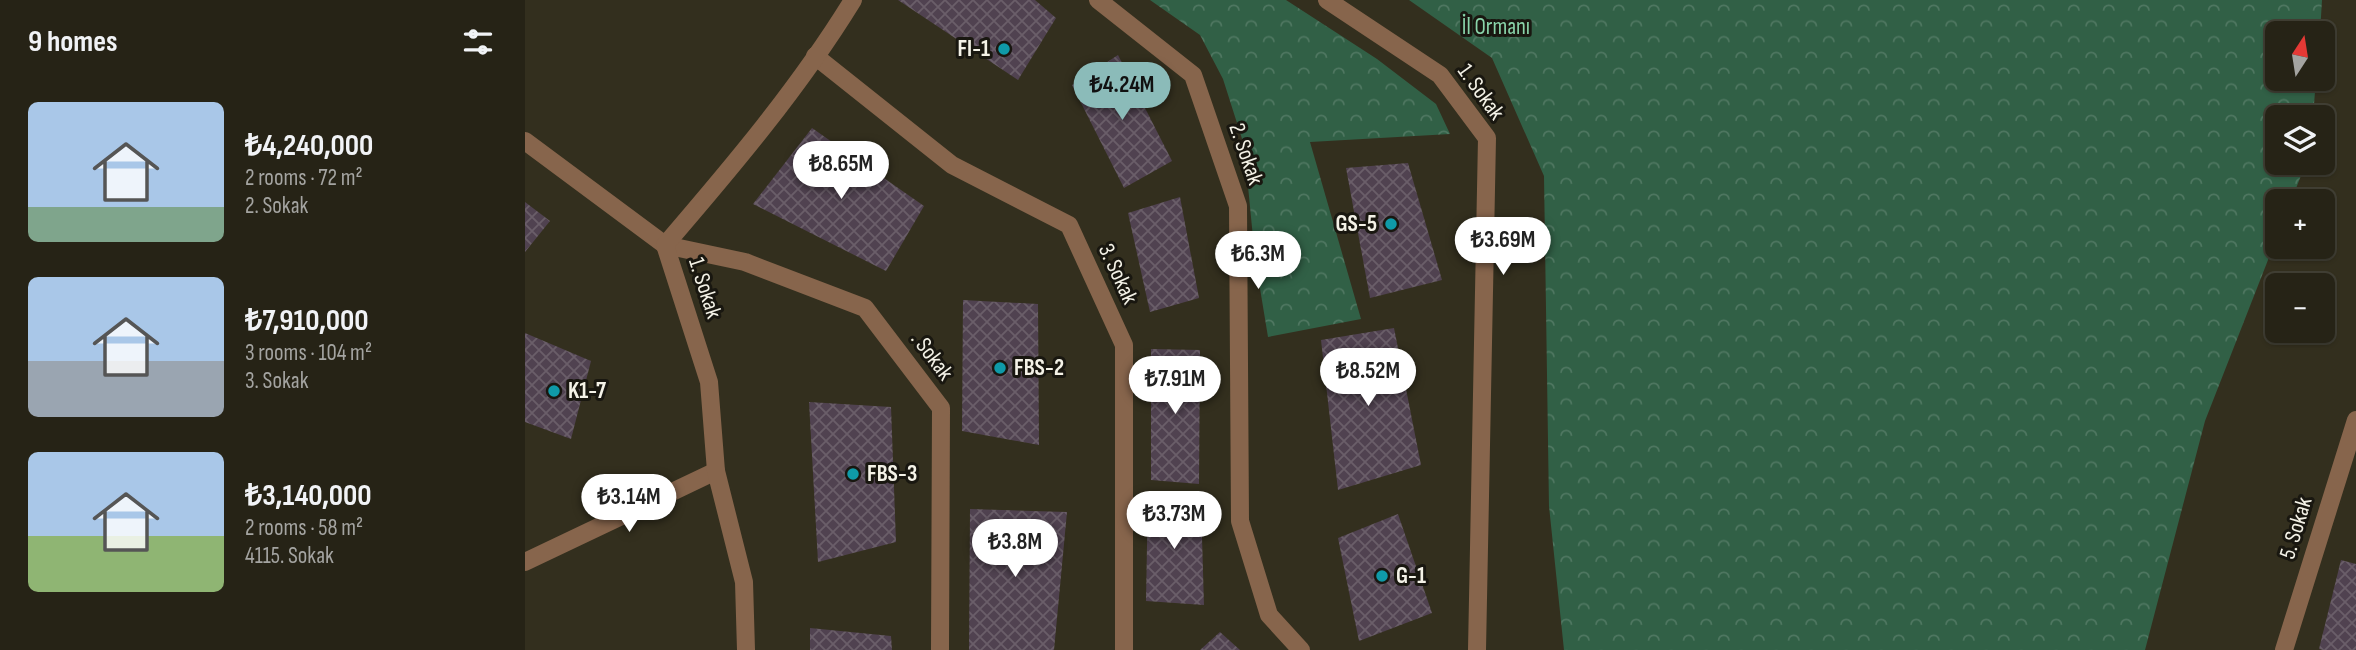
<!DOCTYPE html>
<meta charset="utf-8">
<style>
body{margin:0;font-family:"Sofia Sans Condensed",sans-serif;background:#322f23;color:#f1f3f6;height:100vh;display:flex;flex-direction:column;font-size:26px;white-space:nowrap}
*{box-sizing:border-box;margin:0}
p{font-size:23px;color:#a4a4a1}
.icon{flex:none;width:38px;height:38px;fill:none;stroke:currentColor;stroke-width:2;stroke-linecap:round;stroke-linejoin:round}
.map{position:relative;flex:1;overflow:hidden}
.drawer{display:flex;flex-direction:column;background:#262316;width:525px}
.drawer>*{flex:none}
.needle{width:46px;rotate:12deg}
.tools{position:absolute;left:1740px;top:21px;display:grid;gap:14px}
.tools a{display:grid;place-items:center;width:70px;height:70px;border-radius:10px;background:#262316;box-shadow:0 2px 5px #0004,0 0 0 2px #424035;font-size:35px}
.price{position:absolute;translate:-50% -60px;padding:0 16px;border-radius:24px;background:#fff;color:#222;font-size:23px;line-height:46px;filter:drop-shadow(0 2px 4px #0008)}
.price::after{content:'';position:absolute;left:50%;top:42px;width:21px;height:16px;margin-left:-10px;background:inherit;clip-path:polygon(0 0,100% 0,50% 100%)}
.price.current{background:#8bbbb9;color:#111}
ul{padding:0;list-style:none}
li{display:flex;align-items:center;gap:21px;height:175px;padding:0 28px}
li span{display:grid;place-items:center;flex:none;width:196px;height:140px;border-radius:10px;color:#555}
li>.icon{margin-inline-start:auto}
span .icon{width:84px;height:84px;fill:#fffc;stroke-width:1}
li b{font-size:30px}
h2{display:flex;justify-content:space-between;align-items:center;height:84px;padding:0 28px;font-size:30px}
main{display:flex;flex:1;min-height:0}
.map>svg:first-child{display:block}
.forest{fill:url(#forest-crowns)}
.building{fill:url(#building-cross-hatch)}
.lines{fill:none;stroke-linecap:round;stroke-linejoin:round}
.minor{stroke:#87654c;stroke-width:18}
.culture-dot{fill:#0f9aa8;stroke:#191710;stroke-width:2.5}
.labels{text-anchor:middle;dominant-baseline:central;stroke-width:6;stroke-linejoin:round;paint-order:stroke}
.park-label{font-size:23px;fill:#8ad5aa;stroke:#191710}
.poi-label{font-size:23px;font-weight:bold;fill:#f4f2e7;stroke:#191710;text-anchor:start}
.street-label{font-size:23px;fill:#f4f2e7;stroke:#191710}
</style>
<main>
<section class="drawer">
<h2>9 homes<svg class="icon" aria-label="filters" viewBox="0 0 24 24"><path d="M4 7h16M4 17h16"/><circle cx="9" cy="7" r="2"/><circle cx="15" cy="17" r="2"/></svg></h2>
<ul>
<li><span style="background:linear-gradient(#a9c7e8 75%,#7fa58c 0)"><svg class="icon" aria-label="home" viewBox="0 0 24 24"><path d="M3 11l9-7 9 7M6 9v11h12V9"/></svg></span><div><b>₺4,240,000</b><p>2 rooms · 72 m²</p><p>2. Sokak</p></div></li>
<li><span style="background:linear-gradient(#a9c7e8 60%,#9aa5b1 0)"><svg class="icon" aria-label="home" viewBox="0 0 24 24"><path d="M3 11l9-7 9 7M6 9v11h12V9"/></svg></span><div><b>₺7,910,000</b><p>3 rooms · 104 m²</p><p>3. Sokak</p></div></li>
<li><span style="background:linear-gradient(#a9c7e8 60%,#8fb573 0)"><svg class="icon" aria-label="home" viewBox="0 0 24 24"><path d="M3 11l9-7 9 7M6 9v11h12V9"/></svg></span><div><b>₺3,140,000</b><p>2 rooms · 58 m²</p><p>4115. Sokak</p></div></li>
</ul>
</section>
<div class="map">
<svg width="1831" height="650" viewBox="0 0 1831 650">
<defs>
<pattern id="forest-crowns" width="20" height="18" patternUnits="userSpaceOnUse" patternTransform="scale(1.75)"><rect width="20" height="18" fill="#316046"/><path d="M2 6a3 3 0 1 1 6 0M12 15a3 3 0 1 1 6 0" fill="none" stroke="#4f7761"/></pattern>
<pattern id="building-cross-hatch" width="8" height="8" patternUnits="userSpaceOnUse" patternTransform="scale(1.75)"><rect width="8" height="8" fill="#504250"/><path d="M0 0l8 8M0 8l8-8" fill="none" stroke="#6a5e69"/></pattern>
</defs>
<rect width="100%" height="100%" fill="#332f1e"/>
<!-- forest -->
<g class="forest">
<polygon points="625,0 761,0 852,59 911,104 925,134 785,142 836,319 743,337 730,258 719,145 698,79 675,35"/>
<polygon points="884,0 1797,0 1795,33 1752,33 1752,79 1791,79 1788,117 1752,117 1752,163 1781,163 1766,201 1752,201 1752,237 1680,421 1620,650 1039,650 1024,506 1019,176 967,58"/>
</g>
<!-- building -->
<g class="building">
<polygon points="373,0 510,0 531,18 493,80"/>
<polygon points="593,55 647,161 599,188 547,85"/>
<polygon points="287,128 399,206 361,271 228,204"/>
<polygon points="883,163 917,280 845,298 821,168"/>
<polygon points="655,197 674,298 625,312 603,213"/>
<polygon points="0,202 25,221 0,252"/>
<polygon points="438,300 513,304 514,445 437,431"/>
<polygon points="869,328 896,465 813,490 796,340"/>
<polygon points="0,333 66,361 46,439 0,422"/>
<polygon points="626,349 675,350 674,484 626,480"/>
<polygon points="284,402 366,407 371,542 293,562"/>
<polygon points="623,492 676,503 679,605 621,601"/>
<polygon points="445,509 542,512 529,650 444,650"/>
<polygon points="873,514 907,613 834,641 813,538"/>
<polygon points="1816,560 1831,564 1831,650 1798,650 1794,649"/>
<polygon points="285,628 366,636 367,650 285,650"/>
<polygon points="695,632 715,650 675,650"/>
</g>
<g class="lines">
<!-- minor -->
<g class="minor">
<polyline points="573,0 668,75 713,206 715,521 744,615 776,650"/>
<polyline points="802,0 915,75 962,138 952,650"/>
<polyline points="290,56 427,165 544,225 599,345 599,650"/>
<polyline points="0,141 140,245 220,262 340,308 416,408 415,650"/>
<polyline points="0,562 191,471"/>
<path d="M221,650l-2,-68 -28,-111 -7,-89 -44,-137c67,-78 134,-157 188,-245"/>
<polyline points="1759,650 1831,420"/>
</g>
</g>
<!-- markers -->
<g class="culture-dot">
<circle cx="479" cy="49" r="7"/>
<circle cx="866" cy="224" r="7"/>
<circle cx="475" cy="368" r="7"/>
<circle cx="29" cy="391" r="7"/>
<circle cx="328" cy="474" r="7"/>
<circle cx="857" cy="576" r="7"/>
</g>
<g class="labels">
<!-- park labels -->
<g class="park-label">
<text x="971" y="27">İl Ormanı</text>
</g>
<!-- poi labels -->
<g class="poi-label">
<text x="465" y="49" text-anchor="end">FI-1</text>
<text x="852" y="224" text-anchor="end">GS-5</text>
<text x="489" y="368">FBS-2</text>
<text x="43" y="391">K1-7</text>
<text x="342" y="474">FBS-3</text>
<text x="871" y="576">G-1</text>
</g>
<!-- street labels -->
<g class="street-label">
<text transform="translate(956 92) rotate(54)">1. Sokak</text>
<text transform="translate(721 154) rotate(71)">2. Sokak</text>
<text transform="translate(593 274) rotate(65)">3. Sokak</text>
<text transform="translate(180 288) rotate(72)">1. Sokak</text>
<text transform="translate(407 356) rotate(53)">. Sokak</text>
<text transform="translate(1771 528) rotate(-73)">5. Sokak</text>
</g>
</g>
</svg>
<div class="tools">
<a><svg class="needle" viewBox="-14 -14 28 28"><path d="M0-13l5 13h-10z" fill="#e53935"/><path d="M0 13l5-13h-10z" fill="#a4a4a1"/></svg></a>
<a><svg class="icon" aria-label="layers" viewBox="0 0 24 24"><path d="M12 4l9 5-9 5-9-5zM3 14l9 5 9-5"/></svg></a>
<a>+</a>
<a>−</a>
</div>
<b class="price current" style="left:597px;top:122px">₺4.24M</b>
<b class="price" style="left:316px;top:201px">₺8.65M</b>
<b class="price" style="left:978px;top:277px">₺3.69M</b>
<b class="price" style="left:733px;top:291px">₺6.3M</b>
<b class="price" style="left:843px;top:408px">₺8.52M</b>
<b class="price" style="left:650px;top:416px">₺7.91M</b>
<b class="price" style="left:104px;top:534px">₺3.14M</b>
<b class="price" style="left:649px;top:551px">₺3.73M</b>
<b class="price" style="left:490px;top:579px">₺3.8M</b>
</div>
</main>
